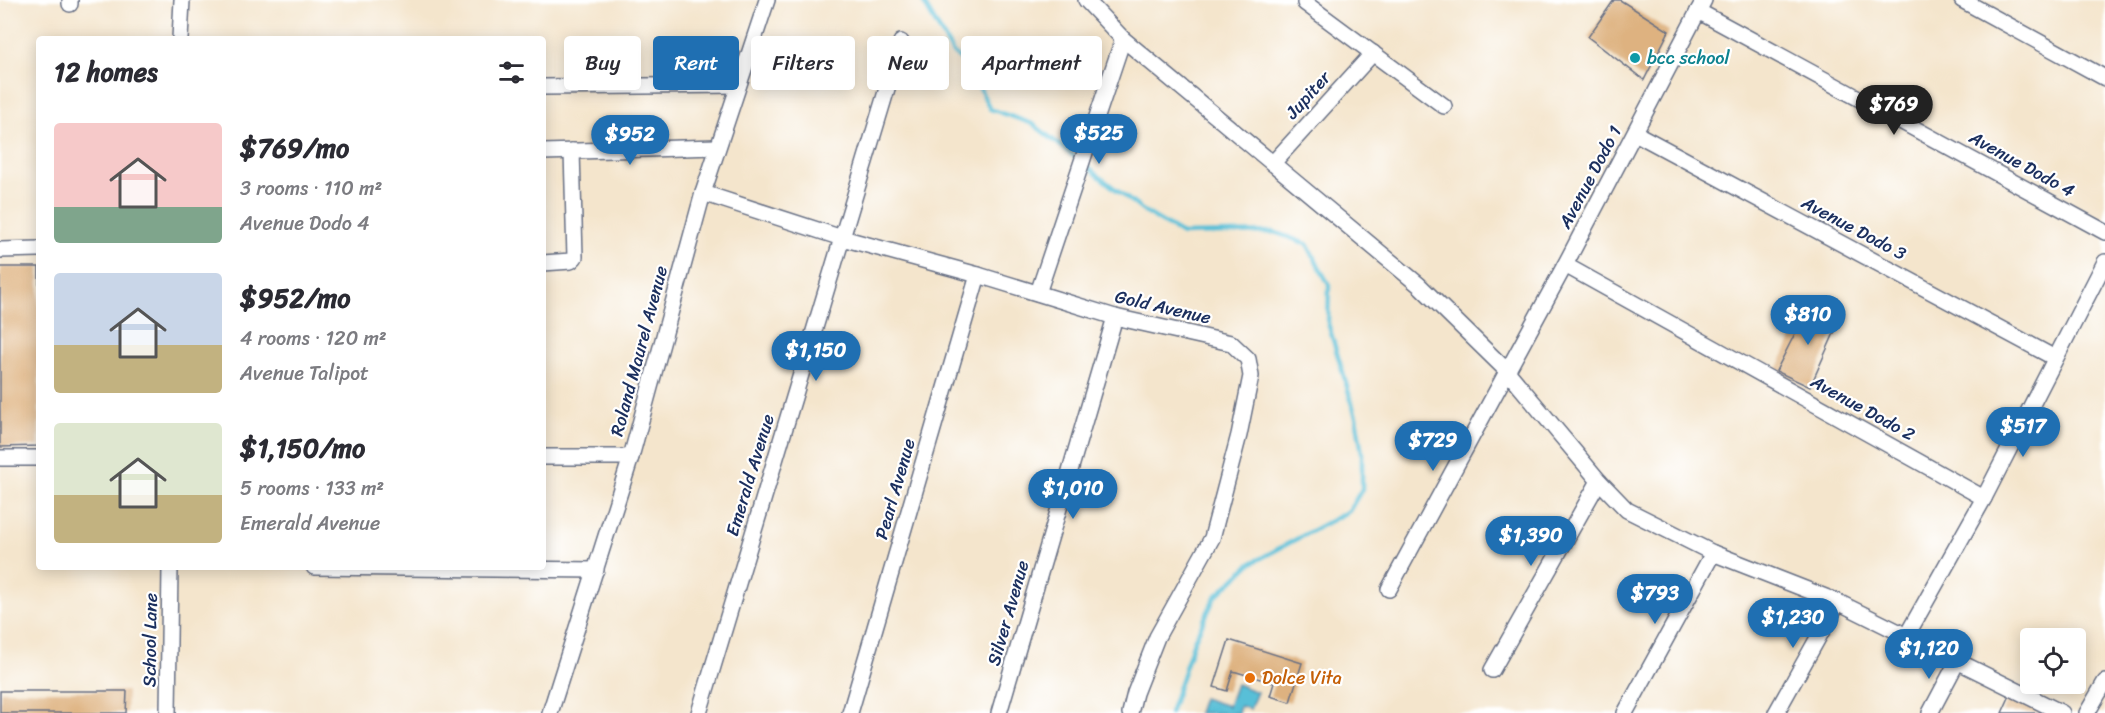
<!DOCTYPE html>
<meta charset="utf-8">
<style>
body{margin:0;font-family:Sriracha,sans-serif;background:#f2f2f3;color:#2b2b33;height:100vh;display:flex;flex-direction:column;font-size:22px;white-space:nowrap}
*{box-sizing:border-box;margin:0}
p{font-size:20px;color:#7c7c81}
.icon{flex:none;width:33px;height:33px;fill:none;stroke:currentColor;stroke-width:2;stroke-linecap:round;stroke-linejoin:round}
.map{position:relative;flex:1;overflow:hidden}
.side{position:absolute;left:36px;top:36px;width:510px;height:534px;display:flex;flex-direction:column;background:#fff;border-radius:6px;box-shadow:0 3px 15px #0003}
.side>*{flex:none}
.guide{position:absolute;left:564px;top:36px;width:570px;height:54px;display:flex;gap:12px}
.tools{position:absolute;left:2020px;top:628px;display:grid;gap:12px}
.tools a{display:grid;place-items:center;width:66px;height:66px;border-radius:6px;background:#fff;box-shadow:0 3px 15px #0003;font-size:30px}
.price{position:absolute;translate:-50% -51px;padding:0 14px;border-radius:21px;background:#1f6fb2;color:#fff;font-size:20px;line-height:39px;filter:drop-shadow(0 2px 3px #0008)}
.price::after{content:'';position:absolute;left:50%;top:36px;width:18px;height:14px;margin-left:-9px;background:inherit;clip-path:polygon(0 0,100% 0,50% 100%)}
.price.active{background:#222;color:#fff}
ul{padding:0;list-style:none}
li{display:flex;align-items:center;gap:18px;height:150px;padding:0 18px}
li span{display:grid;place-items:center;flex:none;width:168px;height:120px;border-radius:6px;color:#555}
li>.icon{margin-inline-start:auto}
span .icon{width:72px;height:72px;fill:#fffc;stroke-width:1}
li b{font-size:26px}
h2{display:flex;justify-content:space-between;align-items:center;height:72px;padding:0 18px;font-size:26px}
.chip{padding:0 21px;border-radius:6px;background:#fff;box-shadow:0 3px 15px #0003;font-size:21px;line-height:54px}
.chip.active{background:#1f6fb2;color:#fff}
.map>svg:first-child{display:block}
.water{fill:#59bfd7;stroke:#3a779a;stroke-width:1.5}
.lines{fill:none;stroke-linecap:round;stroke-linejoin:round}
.stream{stroke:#59bfd7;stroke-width:4.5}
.building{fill:#deb280}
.minor-casing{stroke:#676f84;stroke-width:18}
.minor{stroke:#fff;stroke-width:15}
.culture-dot{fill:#0f9aa8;stroke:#fff;stroke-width:2}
.food-dot{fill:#e8710a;stroke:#fff;stroke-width:2}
.labels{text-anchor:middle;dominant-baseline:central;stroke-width:4.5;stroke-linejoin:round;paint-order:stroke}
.culture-label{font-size:18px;fill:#0d838f;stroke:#fff;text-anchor:start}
.street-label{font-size:18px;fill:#1b2f5e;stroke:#fff}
.food-label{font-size:18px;fill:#c56008;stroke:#fff;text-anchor:start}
</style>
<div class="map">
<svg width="2105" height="713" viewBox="0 0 2105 713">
<rect width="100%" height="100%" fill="#fff"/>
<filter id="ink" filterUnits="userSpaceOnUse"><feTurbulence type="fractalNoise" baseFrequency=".0167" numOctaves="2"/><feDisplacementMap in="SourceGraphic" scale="12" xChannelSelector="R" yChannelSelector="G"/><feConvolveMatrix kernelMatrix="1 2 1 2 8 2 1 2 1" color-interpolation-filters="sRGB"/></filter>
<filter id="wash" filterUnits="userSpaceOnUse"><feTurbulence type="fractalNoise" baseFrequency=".008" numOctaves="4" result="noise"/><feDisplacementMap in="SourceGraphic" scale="24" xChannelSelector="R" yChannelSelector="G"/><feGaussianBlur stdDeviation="1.35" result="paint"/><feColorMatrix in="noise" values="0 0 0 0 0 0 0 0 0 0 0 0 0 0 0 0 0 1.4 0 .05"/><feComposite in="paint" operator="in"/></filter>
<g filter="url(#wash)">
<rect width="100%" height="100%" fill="#f4e5cc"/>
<!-- water -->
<polygon class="water" points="1236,684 1257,692 1250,709 1240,706 1238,713 1198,713 1203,698 1228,706"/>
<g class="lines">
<!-- stream -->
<polyline class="stream" points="922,0 953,53 970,68 990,109 1033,124 1142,210 1182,234 1274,232 1307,244 1329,285 1328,323 1356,417 1362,453 1362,489 1349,511 1250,564 1215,597 1194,641 1170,713"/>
</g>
<g id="blocks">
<!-- building -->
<g class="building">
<polygon points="1614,0 1620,0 1669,31 1644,80 1588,37"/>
<polygon points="0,267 39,267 39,446 0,447"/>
<polygon points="1810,304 1839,322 1810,387 1776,371"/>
<polygon points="1229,640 1302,663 1290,702 1270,696 1274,683 1233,671 1227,691 1214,687"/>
<polygon points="0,691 127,691 126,713 0,713"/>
<polygon points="2011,693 2043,709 2041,713 2002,713"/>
</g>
</g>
</g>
<g filter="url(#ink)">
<use href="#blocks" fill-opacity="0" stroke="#676f84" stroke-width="1.5"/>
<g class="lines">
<defs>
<g id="minor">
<polyline points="1086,0 1123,39 1419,285 1507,371 1599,481 1627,510 1713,553 1838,602 2062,713"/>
<polyline points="1962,0 2105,78"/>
<polyline points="1305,3 1444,106"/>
<polyline points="70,4 70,0"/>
<polyline points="1698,11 2105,232"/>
<polyline points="180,39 182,0"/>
<polyline points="543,87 738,85"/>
<polyline points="1635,133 2055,358"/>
<polyline points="543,152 717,147"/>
<polyline points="1273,163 1373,53"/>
<polyline points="703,193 842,238 978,275 1115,317 1231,343 1248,359 1251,376 1239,435 1212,538 1157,637 1135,693 1130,713"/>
<polyline points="0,250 39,249"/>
<polyline points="543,263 571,261 575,257 572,151"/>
<polyline points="1565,265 1984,498"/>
<polyline points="1038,293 1123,39"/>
<polyline points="543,457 631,457"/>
<polyline points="0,458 39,458"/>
<polyline points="314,567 596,570"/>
<polyline points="1389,589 1565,265 1704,0"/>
<polyline points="1907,635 1984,498 2105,262"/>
<polyline points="1492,670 1599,481"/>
<polyline points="168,713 170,567"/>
<polyline points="550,713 631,457 703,193 767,0"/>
<polyline points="699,713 901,42"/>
<polyline points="850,713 978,275"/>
<polyline points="999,713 1115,317"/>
<polyline points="1625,713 1713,553"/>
<polyline points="1776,713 1838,602"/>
<polyline points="1930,713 1957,662"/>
<polyline points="2087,713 2105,682"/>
</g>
</defs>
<!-- minor casing -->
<use href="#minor" class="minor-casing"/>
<!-- minor -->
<use href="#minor" class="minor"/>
</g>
</g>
<!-- markers -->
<circle class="culture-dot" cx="1635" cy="58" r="6"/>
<circle class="food-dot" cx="1250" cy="678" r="6"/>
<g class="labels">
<!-- culture labels -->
<g class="culture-label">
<text x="1647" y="58">bcc school</text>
</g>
<!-- street labels -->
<g class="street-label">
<text transform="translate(1308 95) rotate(-48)">Jupiter</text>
<text transform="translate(2022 164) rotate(29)">Avenue Dodo 4</text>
<text transform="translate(1590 177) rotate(-62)">Avenue Dodo 1</text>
<text transform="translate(1854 228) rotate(28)">Avenue Dodo 3</text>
<text transform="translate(1163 307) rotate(13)">Gold Avenue</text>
<text transform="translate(639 351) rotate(-75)">Roland Maurel Avenue</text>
<text transform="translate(1863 408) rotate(29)">Avenue Dodo 2</text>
<text transform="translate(750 475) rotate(-73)">Emerald Avenue</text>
<text transform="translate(895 489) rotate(-74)">Pearl Avenue</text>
<text transform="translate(1008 613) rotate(-74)">Silver Avenue</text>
<text transform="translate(150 640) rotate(-89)">School Lane</text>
</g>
<!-- food labels -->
<g class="food-label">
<text x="1262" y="678">Dolce Vita</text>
</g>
</g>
</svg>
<div class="tools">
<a><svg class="icon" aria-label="locate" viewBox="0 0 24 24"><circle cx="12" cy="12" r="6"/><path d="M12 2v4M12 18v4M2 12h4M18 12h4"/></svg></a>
</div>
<b class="price active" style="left:1894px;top:136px">$769</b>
<b class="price" style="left:1099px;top:165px">$525</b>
<b class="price" style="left:630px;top:166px">$952</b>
<b class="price" style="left:1808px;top:346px">$810</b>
<b class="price" style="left:816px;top:382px">$1,150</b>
<b class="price" style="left:2023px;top:458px">$517</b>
<b class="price" style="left:1433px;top:472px">$729</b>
<b class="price" style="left:1073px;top:520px">$1,010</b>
<b class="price" style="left:1531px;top:567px">$1,390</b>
<b class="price" style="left:1655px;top:625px">$793</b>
<b class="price" style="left:1793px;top:649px">$1,230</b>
<b class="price" style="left:1929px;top:680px">$1,120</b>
<div class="guide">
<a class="chip">Buy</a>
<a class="chip active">Rent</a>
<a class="chip">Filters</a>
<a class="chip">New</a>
<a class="chip">Apartment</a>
</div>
<section class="side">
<h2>12 homes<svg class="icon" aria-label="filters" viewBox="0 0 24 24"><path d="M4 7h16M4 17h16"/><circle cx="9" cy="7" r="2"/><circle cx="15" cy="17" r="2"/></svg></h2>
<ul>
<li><span style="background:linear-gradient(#f6c9c9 70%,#7fa58c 0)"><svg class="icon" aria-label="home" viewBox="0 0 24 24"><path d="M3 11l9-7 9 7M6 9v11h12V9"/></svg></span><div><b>$769/mo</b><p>3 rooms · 110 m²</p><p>Avenue Dodo 4</p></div></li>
<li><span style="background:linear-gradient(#c9d6e8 60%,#c2b280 0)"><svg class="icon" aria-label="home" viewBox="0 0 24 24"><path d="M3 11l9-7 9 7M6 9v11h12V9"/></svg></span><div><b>$952/mo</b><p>4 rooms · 120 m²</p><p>Avenue Talipot</p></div></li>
<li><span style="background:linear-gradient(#dfe7d0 60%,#c2b280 0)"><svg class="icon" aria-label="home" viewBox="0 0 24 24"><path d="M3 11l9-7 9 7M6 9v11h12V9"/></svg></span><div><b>$1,150/mo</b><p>5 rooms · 133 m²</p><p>Emerald Avenue</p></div></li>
</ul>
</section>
</div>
